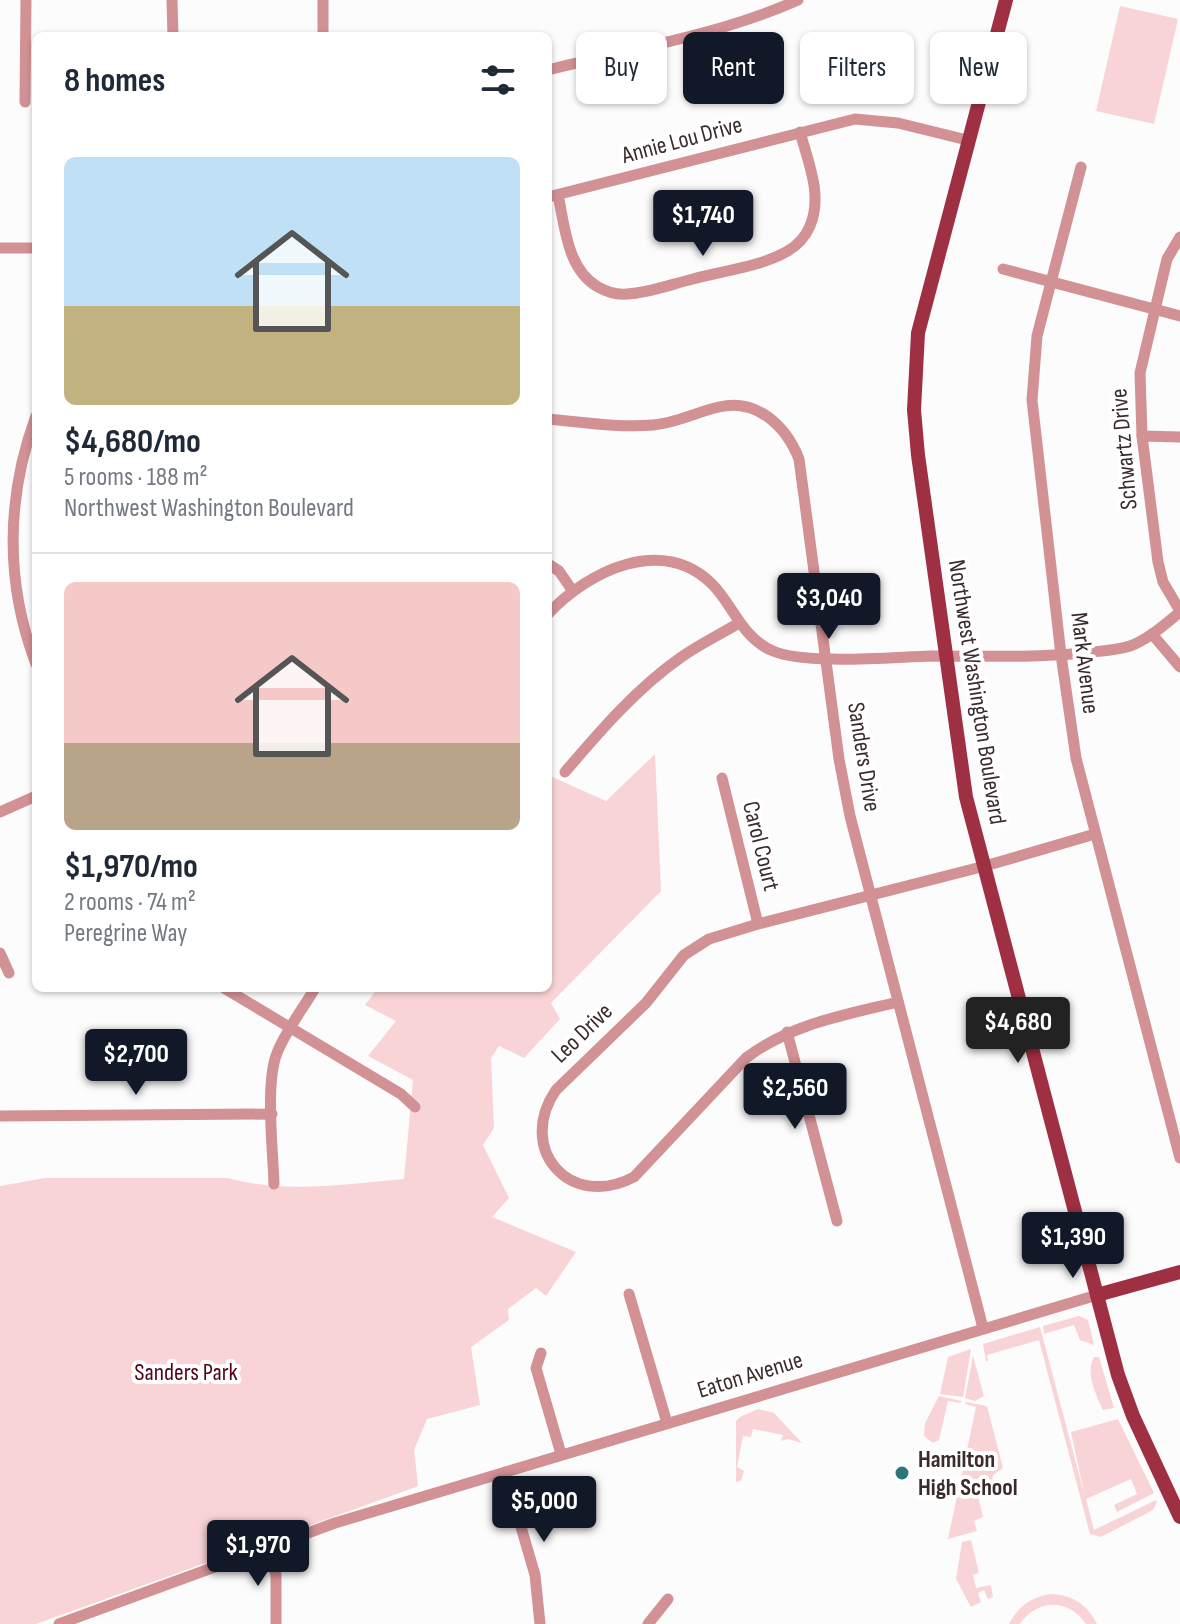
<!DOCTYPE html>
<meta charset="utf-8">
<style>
body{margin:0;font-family:"Sofia Sans Condensed",sans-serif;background:#f6f6f7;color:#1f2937;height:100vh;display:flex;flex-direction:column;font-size:30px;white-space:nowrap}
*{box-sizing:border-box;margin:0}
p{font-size:26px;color:#747a83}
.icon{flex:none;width:44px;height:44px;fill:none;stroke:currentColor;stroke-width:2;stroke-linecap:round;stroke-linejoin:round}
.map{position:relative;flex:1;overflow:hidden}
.details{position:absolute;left:32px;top:32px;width:520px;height:960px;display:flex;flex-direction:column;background:#fff;border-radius:12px;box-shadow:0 2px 6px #0004}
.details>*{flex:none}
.banner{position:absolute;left:576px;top:32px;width:484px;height:72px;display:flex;gap:16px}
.price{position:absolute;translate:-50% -68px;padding:0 18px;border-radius:8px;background:#111827;color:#fff;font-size:26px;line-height:52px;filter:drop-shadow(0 2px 4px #0008)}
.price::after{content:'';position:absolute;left:50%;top:48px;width:24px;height:18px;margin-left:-12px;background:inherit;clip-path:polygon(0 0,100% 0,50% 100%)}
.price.current{background:#222;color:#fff}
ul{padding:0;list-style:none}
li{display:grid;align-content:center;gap:16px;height:424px;padding:0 32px}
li+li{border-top:2px solid #e0e1e3}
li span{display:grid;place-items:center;height:248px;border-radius:12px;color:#555}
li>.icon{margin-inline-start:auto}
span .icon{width:144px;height:144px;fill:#fffc;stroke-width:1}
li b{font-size:34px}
h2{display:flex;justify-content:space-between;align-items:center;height:96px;padding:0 32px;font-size:34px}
.tag{padding:0 28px;border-radius:12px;background:#fff;box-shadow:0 2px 6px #0004;font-size:28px;line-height:72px}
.tag.current{background:#111827;color:#fff}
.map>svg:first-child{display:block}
.green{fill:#f9d4d6}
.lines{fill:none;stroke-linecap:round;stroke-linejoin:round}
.minor{stroke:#d19195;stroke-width:11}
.major{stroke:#9f2f42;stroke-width:14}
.poi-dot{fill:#2c7676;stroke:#fff;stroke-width:3}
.labels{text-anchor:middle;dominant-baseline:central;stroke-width:8;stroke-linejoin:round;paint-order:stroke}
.street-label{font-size:24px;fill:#3b2b2c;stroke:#fff}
.park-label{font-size:24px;fill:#540016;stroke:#fff}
.poi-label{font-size:24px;font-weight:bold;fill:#3b2b2c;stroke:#fff;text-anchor:start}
</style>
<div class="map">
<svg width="1180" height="1624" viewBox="0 0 1180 1624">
<rect width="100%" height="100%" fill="#fcfcfc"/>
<!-- green -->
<g class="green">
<polygon points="1120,6 1178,19 1154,124 1096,111"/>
<path d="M655,754l6,137 -110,112 9,16 -36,39 -25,-12 -8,12 3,70 -11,17 26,53 -17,19 84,35 -30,44 -10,-8 -28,21 1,11 -38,27 9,58 -53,14 -13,31 4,35 -2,2 -380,137h-36v-438l45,-8h183c56,16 119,6 176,1l9,-99 -45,-24 28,-35 -31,-16 13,-17h170v-213l58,26z"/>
<polygon points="1079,1316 1088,1320 1094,1345 1080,1340 1074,1325 1044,1334 1043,1326"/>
<polygon points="1040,1327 1085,1497 1071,1432 1118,1419 1154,1493 1117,1512 1114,1505 1137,1494 1131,1479 1086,1499 1094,1530 1156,1500 1157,1502 1153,1510 1101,1537 1090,1534 1039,1340 987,1355 988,1361 986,1361 983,1344"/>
<polygon points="971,1349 963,1397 940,1394 948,1357"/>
<polygon points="973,1356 984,1396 975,1401 965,1398"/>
<path d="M1094,1357h5l15,51 -11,2c-7,-15 -18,-38 -9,-53z"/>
<polygon points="939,1396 961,1401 961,1403 948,1401 939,1440 933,1443 924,1436 925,1423"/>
<polygon points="966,1402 987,1406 1003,1468 993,1475 992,1483 961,1478 976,1407 965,1404"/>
<polygon points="758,1409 774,1413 802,1443 788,1439 781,1441 783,1435 753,1429 751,1437 743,1436 737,1467 744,1471 741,1481 736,1482 736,1421 740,1417"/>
<polygon points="960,1482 979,1487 976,1488 983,1517 974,1521 977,1531 948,1539"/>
<polygon points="971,1540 979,1573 973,1575 976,1588 991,1585 993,1597 988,1599 984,1590 978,1593 981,1602 971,1607 956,1579 962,1542"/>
<path d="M1051,1594c22,1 37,11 46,30h-11c-17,-25 -48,-26 -66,0h-11c9,-18 23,-27 42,-30z"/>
</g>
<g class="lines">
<!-- minor -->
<g class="minor">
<polyline points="172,0 173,36"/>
<polyline points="323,36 323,0"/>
<path d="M548,70c83,-21 172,-35 250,-70"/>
<polyline points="25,102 26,0"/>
<polyline points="1081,167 1037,336 1032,400 1061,655 1076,758 1180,1158"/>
<path d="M558,195c7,32 9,74 40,92 9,5 20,8 29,7 22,-1 45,-10 66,-15 29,-8 66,-12 93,-27 11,-6 19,-14 24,-26 13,-31 -2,-64 -10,-94"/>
<polyline points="548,197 855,119 898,123 967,140"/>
<polyline points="1180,237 1167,259 1140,373 1142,436 1158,562 1163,582 1180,611"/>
<polyline points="0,248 36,248"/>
<polyline points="1003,269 1180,316"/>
<path d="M36,416c-30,81 -31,167 0,248"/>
<path d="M548,419c34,3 71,9 105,6 24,-2 43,-13 66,-18 38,-9 67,19 80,52l40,300 11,57 133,512"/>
<polyline points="1142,436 1180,437"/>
<polyline points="548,564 559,571 572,590"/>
<path d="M548,614c40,-43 115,-80 165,-29 21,22 30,54 60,66 33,14 119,6 157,5 51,0 102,2 152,-3 16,-2 33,-2 48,-7 19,-7 35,-22 50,-34"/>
<polyline points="1152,634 1180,667"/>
<path d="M565,772c35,-41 71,-83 115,-114 18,-13 39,-23 59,-35"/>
<polyline points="722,778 758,924"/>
<polyline points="0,812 36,796"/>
<polyline points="0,953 9,973"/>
<polyline points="224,988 401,1094 415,1107"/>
<path d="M898,1002c-54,13 -107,22 -152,56l-112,119c-65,34 -118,-29 -78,-87l90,-87 38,-48 25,-16 49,-15 227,-58 110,-32"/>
<polyline points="787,1032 837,1221"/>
<polyline points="0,1116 272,1114"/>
<path d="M274,1184c-1,-34 -9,-101 3,-131 9,-23 26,-44 38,-65"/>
<polyline points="629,1294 667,1423"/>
<polyline points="541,1353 536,1368 561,1454"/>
<polyline points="505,1472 535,1575 540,1624"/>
<polyline points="269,1546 276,1575 276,1624"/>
<polyline points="59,1624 335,1523 1097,1295"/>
<polyline points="648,1624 668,1599"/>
</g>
<!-- major -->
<g class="major">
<polyline points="1006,0 918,333 914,410 918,455 966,797 1118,1375 1133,1416 1180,1517"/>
<polyline points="1097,1295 1180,1272"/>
</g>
</g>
<!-- markers -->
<circle class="poi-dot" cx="902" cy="1473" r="8"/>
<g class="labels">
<!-- street labels -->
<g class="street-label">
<text transform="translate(682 140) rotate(-15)">Annie Lou Drive</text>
<text transform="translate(1124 449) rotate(-95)">Schwartz Drive</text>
<text transform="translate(1085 663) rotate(83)">Mark Avenue</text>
<text transform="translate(977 692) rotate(81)">Northwest Washington Boulevard</text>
<text transform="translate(864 757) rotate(81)">Sanders Drive</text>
<text transform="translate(761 846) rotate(76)">Carol Court</text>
<text transform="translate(582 1033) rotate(-44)">Leo Drive</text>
<text transform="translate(750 1375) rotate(-17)">Eaton Avenue</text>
</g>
<!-- park labels -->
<g class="park-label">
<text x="186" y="1372">Sanders Park</text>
</g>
<!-- poi labels -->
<g class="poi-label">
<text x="918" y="1459">Hamilton<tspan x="918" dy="28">High School</tspan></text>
</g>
</g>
</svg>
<b class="price" style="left:703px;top:258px">$1,740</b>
<b class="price" style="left:829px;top:641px">$3,040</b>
<b class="price current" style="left:1018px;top:1065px">$4,680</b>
<b class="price" style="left:136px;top:1097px">$2,700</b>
<b class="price" style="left:795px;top:1131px">$2,560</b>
<b class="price" style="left:1073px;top:1280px">$1,390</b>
<b class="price" style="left:544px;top:1544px">$5,000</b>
<b class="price" style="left:258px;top:1588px">$1,970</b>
<div class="banner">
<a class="tag">Buy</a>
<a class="tag current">Rent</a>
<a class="tag">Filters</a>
<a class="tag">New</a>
</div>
<section class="details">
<h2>8 homes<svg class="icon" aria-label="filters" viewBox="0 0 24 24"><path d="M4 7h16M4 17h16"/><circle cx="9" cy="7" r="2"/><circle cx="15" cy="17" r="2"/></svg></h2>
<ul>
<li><span style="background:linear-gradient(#bfe0f5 60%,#c2b280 0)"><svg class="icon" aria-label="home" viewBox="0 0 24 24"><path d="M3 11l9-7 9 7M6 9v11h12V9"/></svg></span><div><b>$4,680/mo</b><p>5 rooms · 188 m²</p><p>Northwest Washington Boulevard</p></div></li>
<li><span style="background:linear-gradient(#f6c9c9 65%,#b9a48a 0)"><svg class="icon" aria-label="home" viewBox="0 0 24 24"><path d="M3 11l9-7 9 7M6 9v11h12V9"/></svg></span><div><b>$1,970/mo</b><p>2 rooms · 74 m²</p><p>Peregrine Way</p></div></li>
</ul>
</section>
</div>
